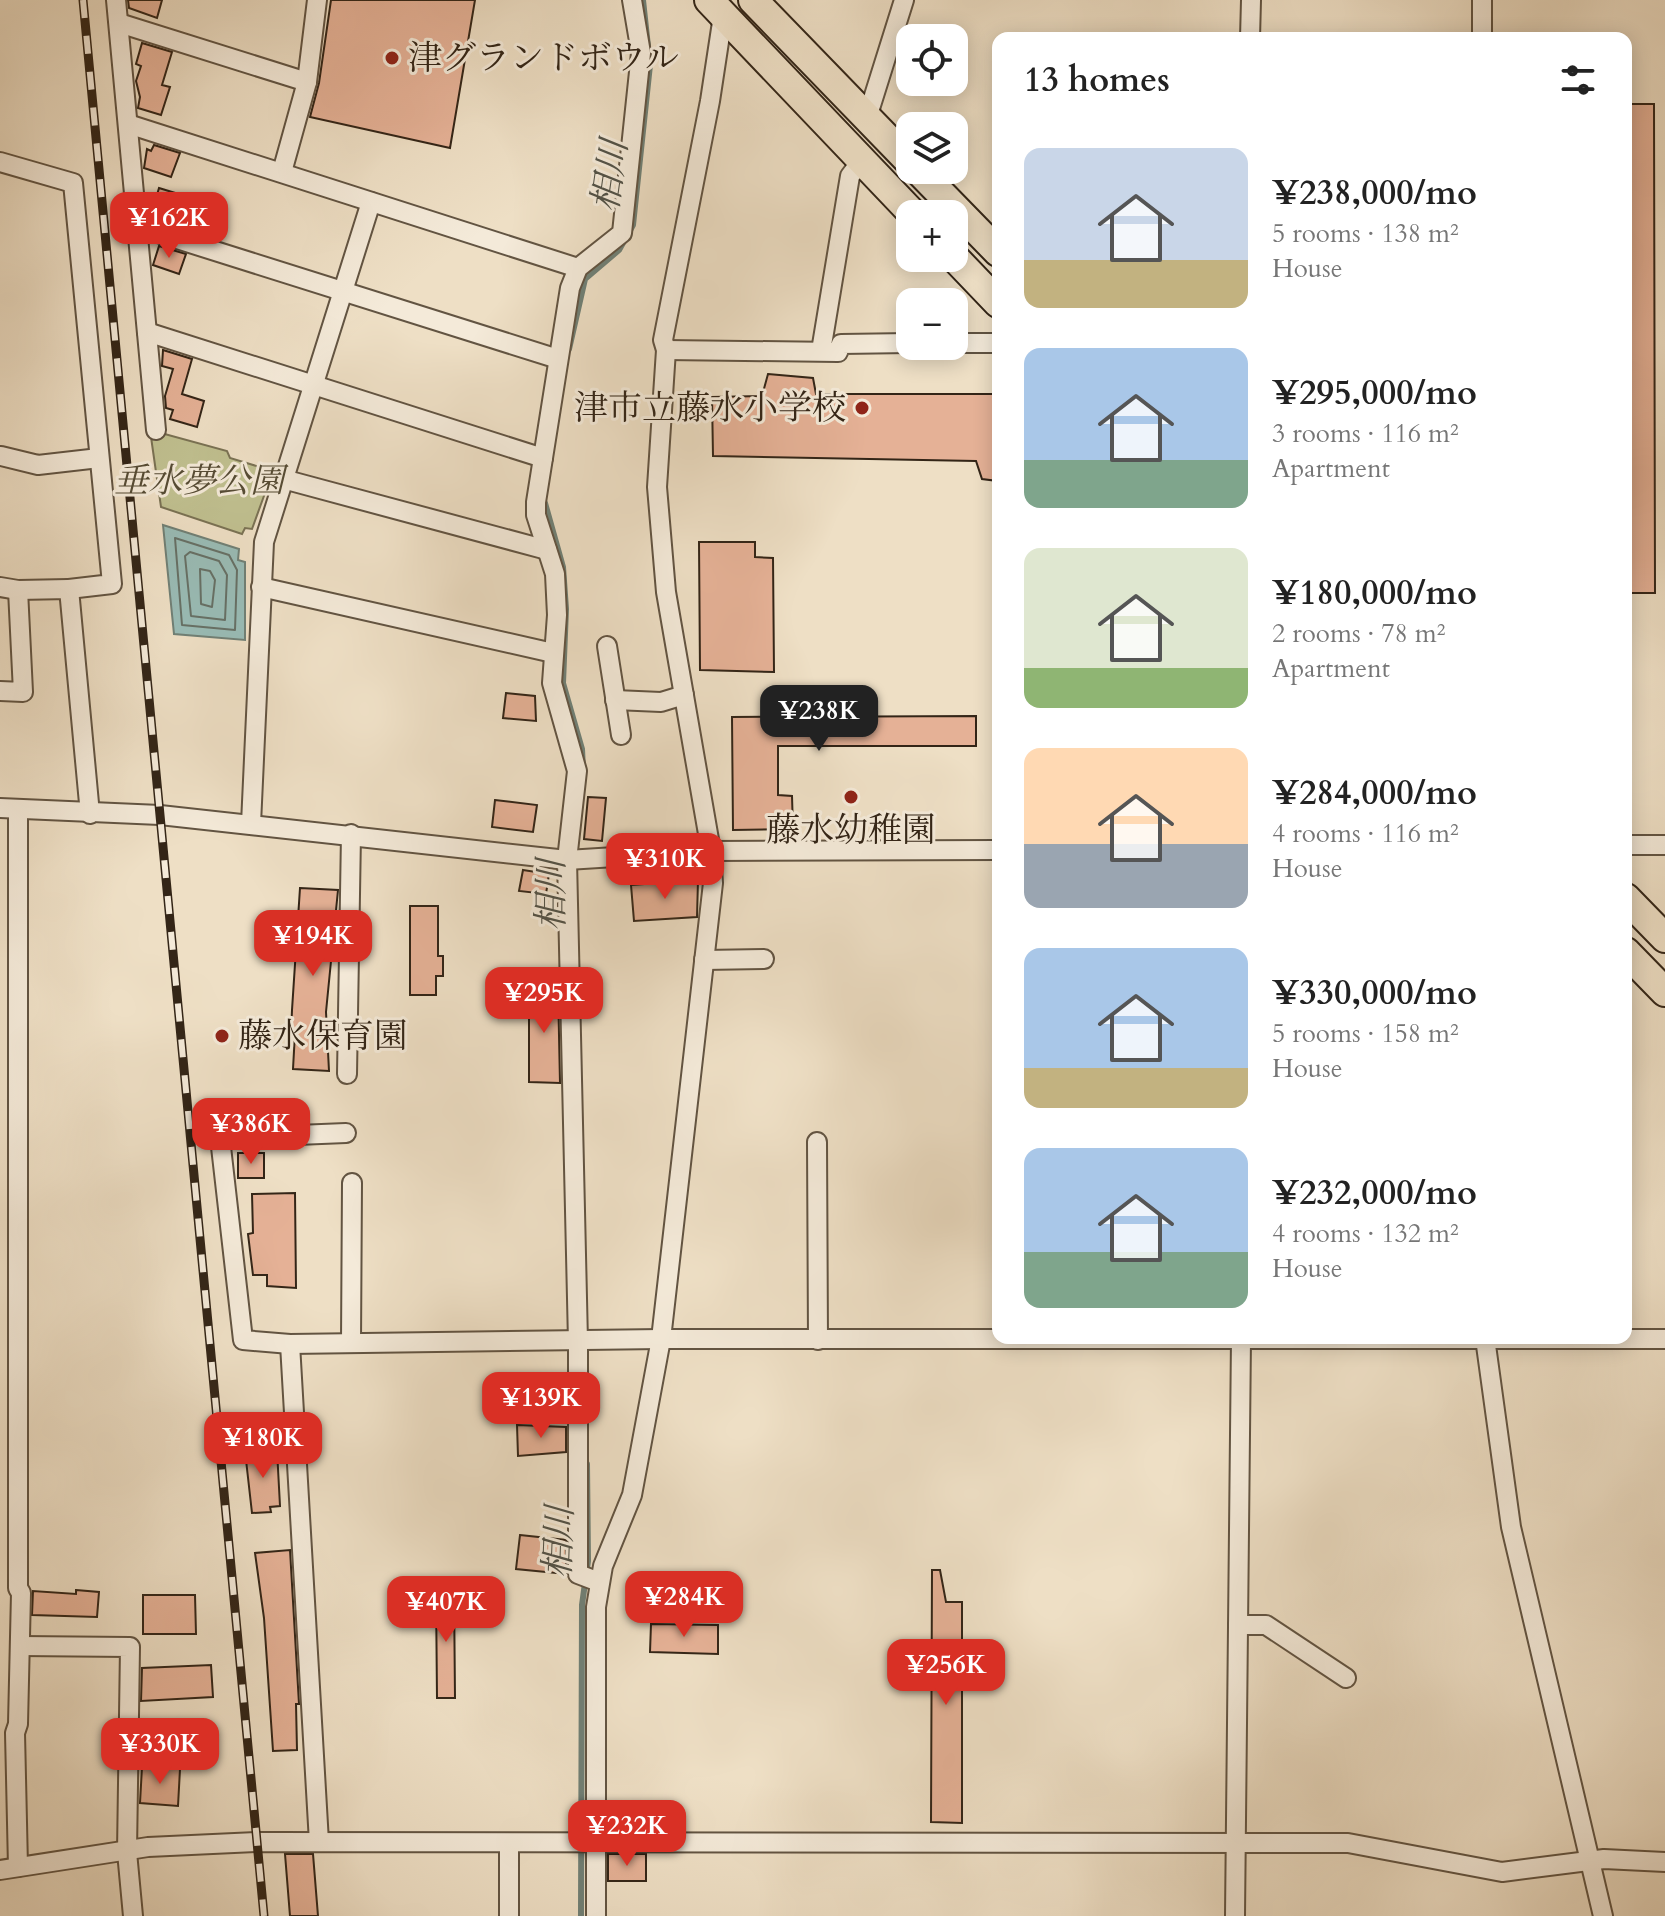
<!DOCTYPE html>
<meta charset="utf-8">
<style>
body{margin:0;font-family:Cardo,"Noto Serif JP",serif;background:#f6f6f6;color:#222;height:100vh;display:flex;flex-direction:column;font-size:30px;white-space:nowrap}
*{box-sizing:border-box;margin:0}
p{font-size:26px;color:#767676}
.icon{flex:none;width:44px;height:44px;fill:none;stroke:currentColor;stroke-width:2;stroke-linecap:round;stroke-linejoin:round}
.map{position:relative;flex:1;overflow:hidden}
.side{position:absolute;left:992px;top:32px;width:640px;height:1312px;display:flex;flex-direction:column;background:#fff;border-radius:16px;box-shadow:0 4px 20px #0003}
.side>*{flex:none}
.controls{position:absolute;left:896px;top:24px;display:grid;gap:16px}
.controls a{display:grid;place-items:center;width:72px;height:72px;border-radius:16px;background:#fff;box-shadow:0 4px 20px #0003;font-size:40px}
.price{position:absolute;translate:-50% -68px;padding:0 18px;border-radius:16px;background:#d93025;color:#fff;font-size:26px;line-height:52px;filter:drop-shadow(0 2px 4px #0008)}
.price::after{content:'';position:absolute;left:50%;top:48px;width:24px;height:18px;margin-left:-12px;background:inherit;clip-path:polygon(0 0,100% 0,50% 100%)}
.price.current{background:#222;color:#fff}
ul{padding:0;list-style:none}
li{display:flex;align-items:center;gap:24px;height:200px;padding:0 32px}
li span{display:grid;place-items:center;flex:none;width:224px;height:160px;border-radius:16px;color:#555}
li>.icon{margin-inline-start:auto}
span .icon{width:96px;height:96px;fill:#fffc;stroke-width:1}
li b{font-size:34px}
h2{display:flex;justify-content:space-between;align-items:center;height:96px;padding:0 32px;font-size:34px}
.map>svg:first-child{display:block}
.green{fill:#c0c090;stroke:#7a7254;stroke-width:2}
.water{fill:#99bcb6;stroke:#708076;stroke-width:2}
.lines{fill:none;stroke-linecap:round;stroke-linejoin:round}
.shore{stroke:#667066;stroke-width:2}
.stream{stroke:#708076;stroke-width:6}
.building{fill:#e5b196;stroke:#332517;stroke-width:2}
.minor-casing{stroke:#625442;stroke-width:22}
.highway-casing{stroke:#332517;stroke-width:32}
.minor{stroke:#f4ead9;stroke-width:18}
.highway{stroke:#eedfc5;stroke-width:28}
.rail-casing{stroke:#332517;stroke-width:9}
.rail{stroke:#f4ead9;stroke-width:6;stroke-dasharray:18;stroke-linecap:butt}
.poi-dot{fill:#8f2418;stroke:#f4ead9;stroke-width:3}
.labels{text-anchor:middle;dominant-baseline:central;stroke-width:6;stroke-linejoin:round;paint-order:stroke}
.poi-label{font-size:34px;fill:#332517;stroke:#f4ead9;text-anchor:start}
.park-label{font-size:34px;font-style:italic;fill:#564c35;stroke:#f4ead9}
.water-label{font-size:36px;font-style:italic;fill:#525247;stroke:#f4ead9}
</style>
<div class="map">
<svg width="1665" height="1916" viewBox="0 0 1665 1916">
<rect width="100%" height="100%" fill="#eedfc5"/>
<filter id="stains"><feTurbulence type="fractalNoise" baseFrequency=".0025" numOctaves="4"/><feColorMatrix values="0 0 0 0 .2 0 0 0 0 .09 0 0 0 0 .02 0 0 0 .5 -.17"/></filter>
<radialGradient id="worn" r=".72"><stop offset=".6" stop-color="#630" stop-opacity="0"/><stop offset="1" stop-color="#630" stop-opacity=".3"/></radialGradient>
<!-- green -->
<polygon class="green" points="150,430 227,451 230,458 273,471 252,529 245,528 242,534 161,507"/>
<!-- water -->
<polygon class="water" points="163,525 239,549 238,560 245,562 245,640 174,634"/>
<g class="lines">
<!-- shore -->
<g class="shore">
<polygon points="175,538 229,555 237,570 235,630 182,625"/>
<polygon points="190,552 219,561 227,575 225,620 191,616 185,556"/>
<polygon points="200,569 210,571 215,580 212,607 201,604"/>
</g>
<!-- stream -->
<g class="stream">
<polyline points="569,349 585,279 619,250 633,225 650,65 643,0"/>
<polyline points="545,503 563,567 566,609 563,683 582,749 583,769"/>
<polyline points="581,1916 582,1605 588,1561 587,1464"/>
</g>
</g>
<!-- building -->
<g class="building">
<polygon points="128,0 162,0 157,18 129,8"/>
<polygon points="331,0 475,0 450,148 310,117 319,83"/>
<polygon points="142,43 172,52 162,85 170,87 161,115 138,108 140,97 136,81 141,66 136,64"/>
<polygon points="1626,104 1654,104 1655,593 1626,593"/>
<polygon points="154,145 180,153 171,177 144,168 147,149 151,151"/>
<polygon points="159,188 185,196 178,220 152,212"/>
<polygon points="159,246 186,254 179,274 153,265"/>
<polygon points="163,350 192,359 182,394 204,401 197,427 170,419 173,410 166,408 165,396 173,369 162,366"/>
<polygon points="768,374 813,378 816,394 998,394 998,481 982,479 976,461 713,456 712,397 762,396"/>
<polygon points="699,542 755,542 755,557 773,558 774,672 700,670"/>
<polygon points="506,693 535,696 536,721 503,718"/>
<polygon points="976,716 976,746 778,746 778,795 792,796 793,829 733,830 732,717"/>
<polygon points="588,797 606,798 602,841 584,839"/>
<polygon points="495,800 537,805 533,832 492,827"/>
<polygon points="523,870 549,874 546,894 519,891"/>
<polygon points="698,880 697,917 634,921 631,885"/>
<polygon points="300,888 338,890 326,1012 329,1071 293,1069 295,1033 291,1033 292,1010"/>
<polygon points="410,906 438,906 438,956 443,956 443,976 436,976 436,995 410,995"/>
<polygon points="529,987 558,987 560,1083 529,1082"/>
<rect x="238" y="1153" width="26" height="25"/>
<polygon points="295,1193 296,1288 267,1286 267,1275 253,1275 248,1234 253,1233 252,1194"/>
<polygon points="517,1425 566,1427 566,1452 518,1456"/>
<polygon points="277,1450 280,1506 270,1507 271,1512 252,1513 245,1451"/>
<polygon points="520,1535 566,1540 566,1574 516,1569"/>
<polygon points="290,1550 299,1704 296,1704 297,1750 273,1751 264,1618 255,1553"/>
<polygon points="932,1570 940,1570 946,1602 962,1602 962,1823 931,1822"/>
<polygon points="76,1590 99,1592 97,1617 32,1615 33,1591 76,1594"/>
<polygon points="436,1591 454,1591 455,1698 437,1698"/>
<polygon points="143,1595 195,1595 196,1634 143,1634"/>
<polygon points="651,1624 718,1625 718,1654 650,1652"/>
<polygon points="211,1665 213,1697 141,1701 142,1668"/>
<polygon points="142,1767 180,1769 178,1806 140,1803"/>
<polygon points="285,1854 313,1854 318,1916 290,1916"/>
<rect x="608" y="1854" width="38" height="27"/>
</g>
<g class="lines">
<defs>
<g id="minor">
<polyline points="116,0 156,430"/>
<polyline points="1482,0 1482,38"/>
<polyline points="119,23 307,82"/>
<polyline points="1250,38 1251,0"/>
<polyline points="867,118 904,0"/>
<polyline points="128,124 578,268"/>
<polyline points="0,162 73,183 112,584 69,589"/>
<polyline points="282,172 307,82 317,0"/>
<polyline points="139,227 558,359"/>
<polyline points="147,332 543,458"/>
<polyline points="954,343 998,343"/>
<polyline points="666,350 838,352 841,344 910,343"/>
<polyline points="821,351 850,176 862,160"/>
<polyline points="1,456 38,465 99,458"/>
<polyline points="283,479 547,550"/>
<polyline points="0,587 18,590 69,589 90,814"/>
<polyline points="261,587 553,653"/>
<polyline points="607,646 621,735"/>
<polyline points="0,691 23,692 18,590"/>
<polyline points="615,700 661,702 684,695"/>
<polyline points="0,808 160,815 567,860 711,851 998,850"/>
<polyline points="18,809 18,1588 21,1593 18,1724 15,1733 18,1867"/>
<polyline points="251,824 264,542 371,202"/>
<polyline points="1626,845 1665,845"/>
<polyline points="704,960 764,959"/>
<polyline points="347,1074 351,834"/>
<polyline points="346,1133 220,1138 243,1340 290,1344 661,1339 1665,1339"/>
<polyline points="817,1142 818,1340"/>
<polyline points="1485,1338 1511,1527 1603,1916"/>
<polyline points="351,1342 352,1183"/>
<polyline points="290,1344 319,1842"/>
<polyline points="599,1582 578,1574 578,1342 567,860 577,771 552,683 557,615 555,574 536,515 536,502 570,288 578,268 622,233 641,53 632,0"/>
<polyline points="1238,1625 1266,1625 1346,1678"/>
<polyline points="20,1646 130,1647 127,1852 133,1916"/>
<polyline points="0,1870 148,1847 257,1842 1348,1843 1502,1872 1604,1859 1665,1862"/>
<polyline points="509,1916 509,1843"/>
<polyline points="596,1916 596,1607 603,1566 632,1495 661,1339 713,883 711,851 666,592 657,487 666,350 663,340 710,101 724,9"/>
<polyline points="1235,1916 1241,1338"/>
</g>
<g id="highway">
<polyline points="709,0 913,214"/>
<polyline points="753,0 910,162"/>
<polyline points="918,170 998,252"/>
<polyline points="954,257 998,303"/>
<polyline points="1626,898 1665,938"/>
<polyline points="1626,952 1665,992"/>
</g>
</defs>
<!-- minor casing -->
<use href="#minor" class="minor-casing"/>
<!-- highway casing -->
<use href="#highway" class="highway-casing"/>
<!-- minor -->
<use href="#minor" class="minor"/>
<!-- highway -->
<use href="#highway" class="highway"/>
<defs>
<polyline id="rail" points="83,0 264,1916"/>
</defs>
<!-- rail casing -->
<use href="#rail" class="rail-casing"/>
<!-- rail -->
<use href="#rail" class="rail"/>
</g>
<!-- markers -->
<g class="poi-dot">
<circle cx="392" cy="58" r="8"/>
<circle cx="862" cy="408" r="8"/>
<circle cx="851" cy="797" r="8"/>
<circle cx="222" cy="1036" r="8"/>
</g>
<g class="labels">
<!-- poi labels -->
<g class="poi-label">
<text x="408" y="58">津グランドボウル</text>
<text x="846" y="408" text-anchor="end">津市立藤水小学校</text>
<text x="851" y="830" text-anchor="middle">藤水幼稚園</text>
<text x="238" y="1036">藤水保育園</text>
</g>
<!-- park labels -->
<g class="park-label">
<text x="199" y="481">垂水夢公園</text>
</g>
<!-- water labels -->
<g class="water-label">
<text transform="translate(610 176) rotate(-82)">相川</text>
<text transform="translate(551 895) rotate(-90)">相川</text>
<text transform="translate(559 1542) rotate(-88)">相川</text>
</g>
</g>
<rect width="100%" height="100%" filter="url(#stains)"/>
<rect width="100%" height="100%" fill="url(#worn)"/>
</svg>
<div class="controls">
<a><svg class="icon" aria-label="locate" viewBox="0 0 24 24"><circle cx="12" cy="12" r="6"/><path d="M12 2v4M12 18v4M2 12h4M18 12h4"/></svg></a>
<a><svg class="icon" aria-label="layers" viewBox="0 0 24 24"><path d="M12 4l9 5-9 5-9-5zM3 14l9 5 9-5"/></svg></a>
<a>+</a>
<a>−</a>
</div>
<b class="price" style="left:169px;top:260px">¥162K</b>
<b class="price current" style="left:819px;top:753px">¥238K</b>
<b class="price" style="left:665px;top:901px">¥310K</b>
<b class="price" style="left:313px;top:978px">¥194K</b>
<b class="price" style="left:544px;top:1035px">¥295K</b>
<b class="price" style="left:251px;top:1166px">¥386K</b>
<b class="price" style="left:541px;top:1440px">¥139K</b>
<b class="price" style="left:263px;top:1480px">¥180K</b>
<b class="price" style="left:684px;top:1639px">¥284K</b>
<b class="price" style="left:446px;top:1644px">¥407K</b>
<b class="price" style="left:946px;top:1707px">¥256K</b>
<b class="price" style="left:160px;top:1786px">¥330K</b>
<b class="price" style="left:627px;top:1868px">¥232K</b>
<section class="side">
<h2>13 homes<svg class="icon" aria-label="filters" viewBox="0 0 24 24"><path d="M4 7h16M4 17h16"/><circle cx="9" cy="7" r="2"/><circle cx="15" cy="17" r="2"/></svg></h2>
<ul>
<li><span style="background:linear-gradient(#c9d6e8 70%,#c2b280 0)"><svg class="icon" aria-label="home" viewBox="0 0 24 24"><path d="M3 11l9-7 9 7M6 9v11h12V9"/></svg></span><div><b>¥238,000/mo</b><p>5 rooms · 138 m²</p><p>House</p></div></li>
<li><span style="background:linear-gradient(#a9c7e8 70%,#7fa58c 0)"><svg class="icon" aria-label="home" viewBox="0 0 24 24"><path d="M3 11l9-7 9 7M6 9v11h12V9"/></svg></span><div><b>¥295,000/mo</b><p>3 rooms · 116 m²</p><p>Apartment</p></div></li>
<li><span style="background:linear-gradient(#dfe7d0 75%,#8fb573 0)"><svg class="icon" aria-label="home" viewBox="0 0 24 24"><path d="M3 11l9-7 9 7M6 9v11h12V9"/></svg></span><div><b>¥180,000/mo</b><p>2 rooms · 78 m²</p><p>Apartment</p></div></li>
<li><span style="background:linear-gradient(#ffd9b3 60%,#9aa5b1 0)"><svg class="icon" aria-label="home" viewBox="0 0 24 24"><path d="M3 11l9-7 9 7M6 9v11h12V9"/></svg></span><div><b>¥284,000/mo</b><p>4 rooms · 116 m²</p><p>House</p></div></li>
<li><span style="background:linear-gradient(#a9c7e8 75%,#c2b280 0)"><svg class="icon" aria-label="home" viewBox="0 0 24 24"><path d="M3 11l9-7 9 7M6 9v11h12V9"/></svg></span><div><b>¥330,000/mo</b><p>5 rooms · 158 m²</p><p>House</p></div></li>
<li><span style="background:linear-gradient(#a9c7e8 65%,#7fa58c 0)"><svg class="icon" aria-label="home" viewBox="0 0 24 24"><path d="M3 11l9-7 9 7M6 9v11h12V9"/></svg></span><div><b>¥232,000/mo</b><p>4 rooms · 132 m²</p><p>House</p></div></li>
</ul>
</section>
</div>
